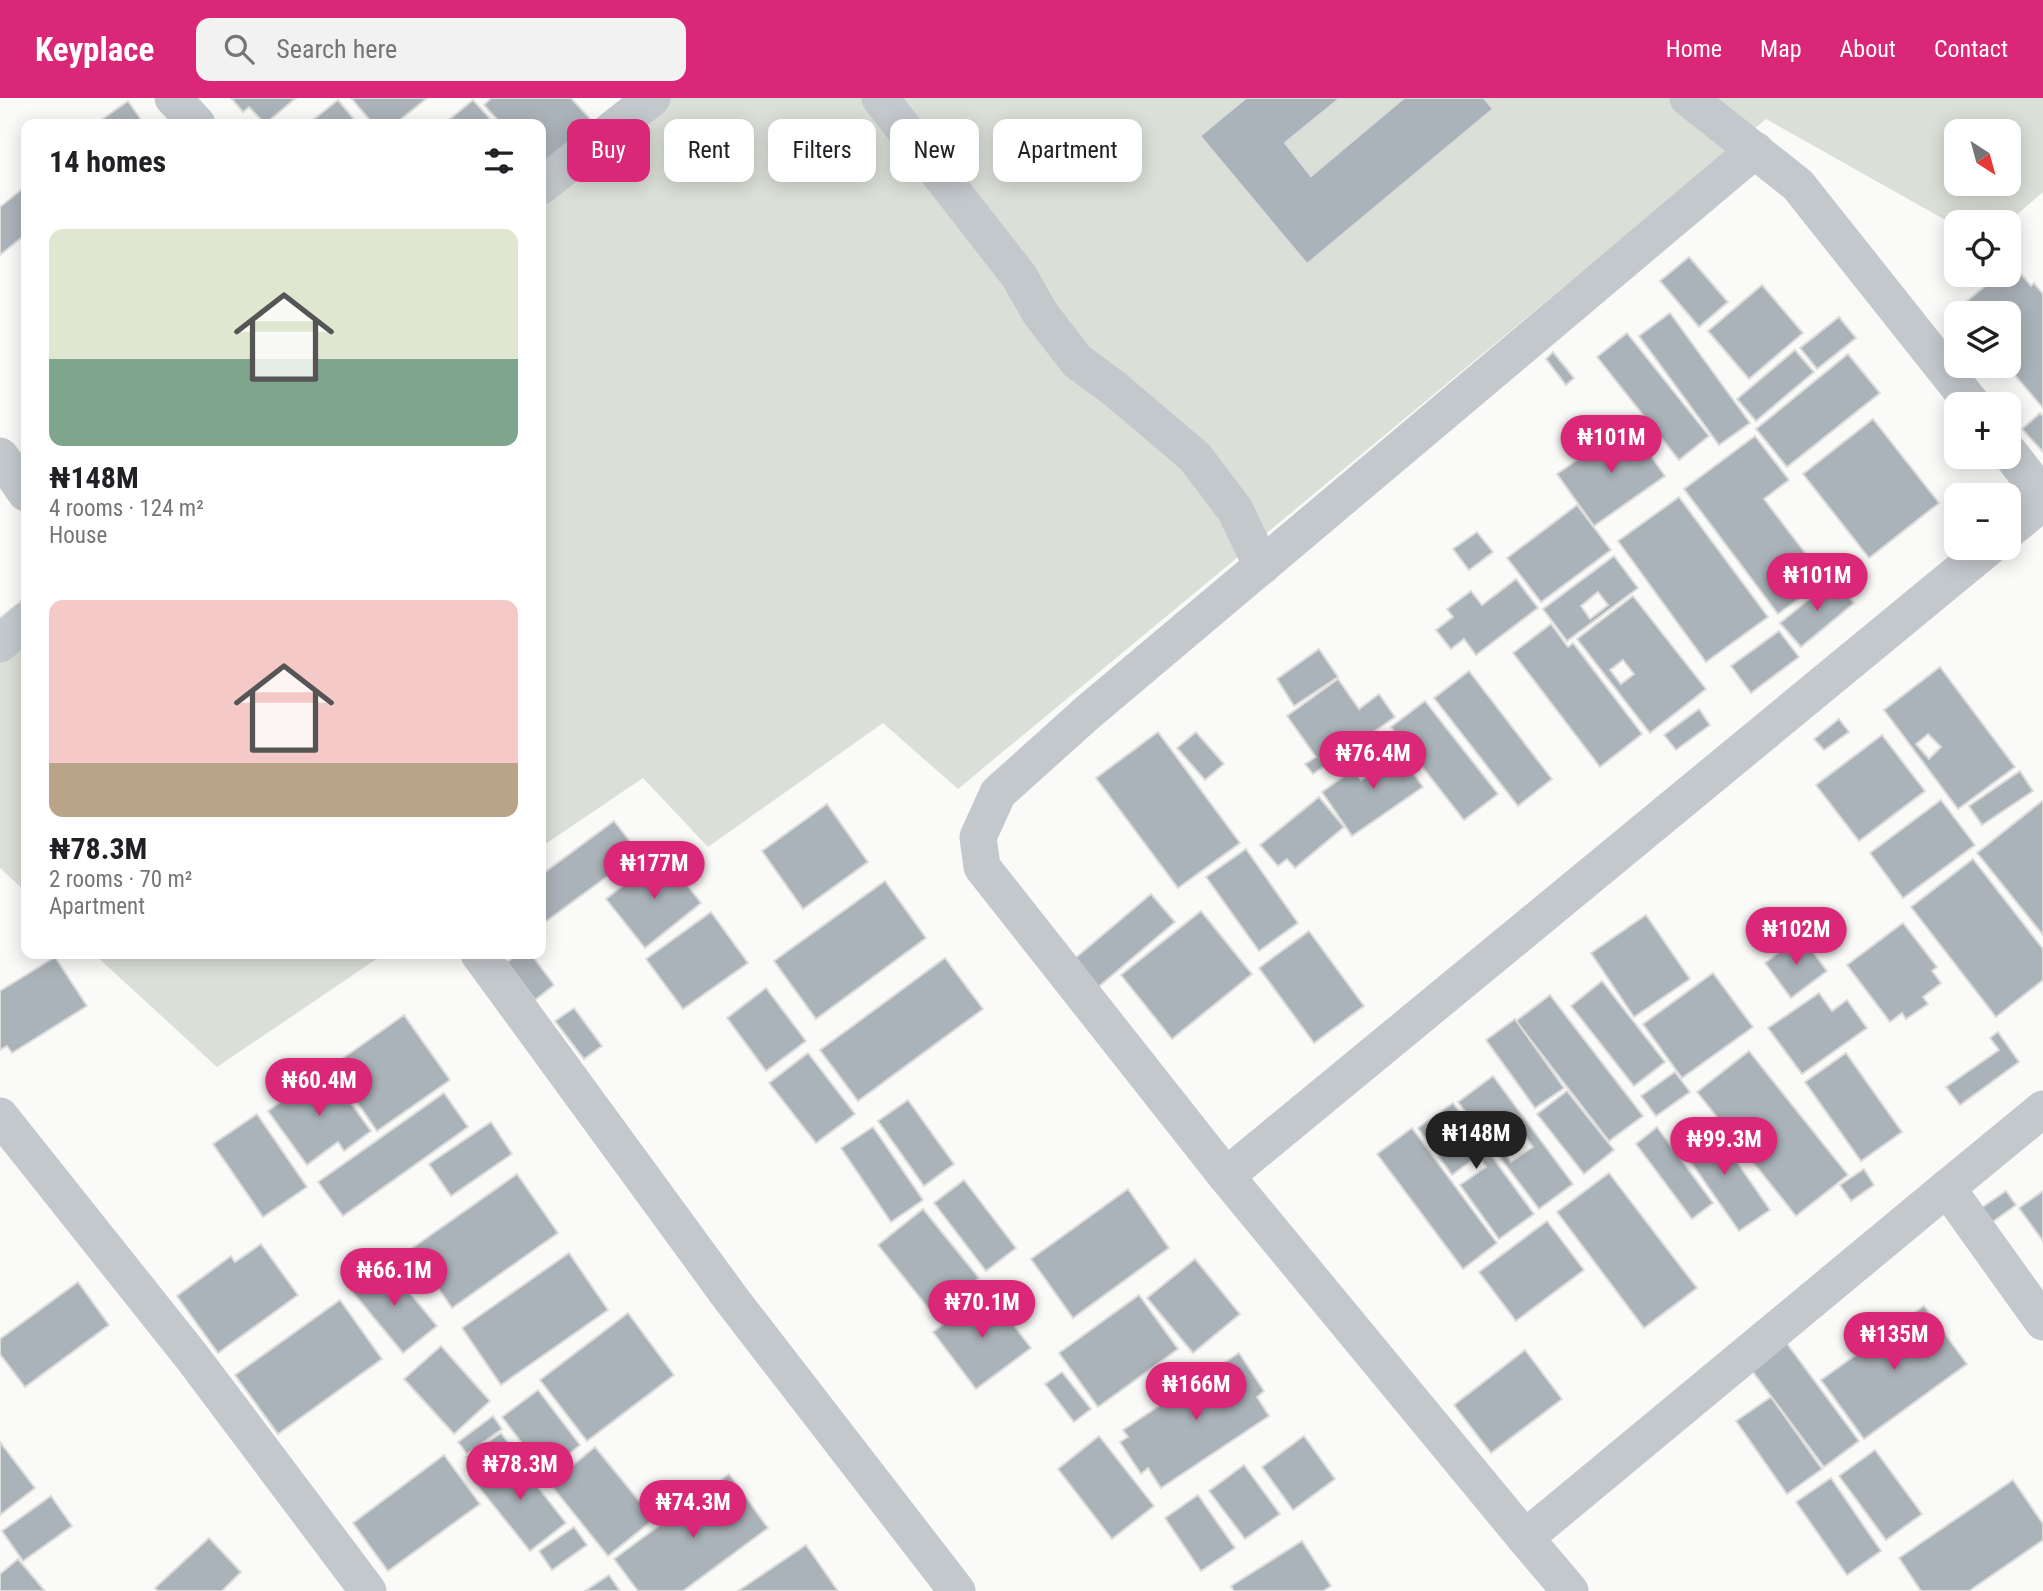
<!DOCTYPE html>
<meta charset="utf-8">
<style>
body{margin:0;font-family:"Roboto Condensed",sans-serif;background:#f2f2f2;color:#202124;height:100vh;display:flex;flex-direction:column;font-size:26px;white-space:nowrap}
*{box-sizing:border-box;margin:0}
p{font-size:23px;color:#757577}
.icon{flex:none;width:38px;height:38px;fill:none;stroke:currentColor;stroke-width:2;stroke-linecap:round;stroke-linejoin:round}
.map{position:relative;flex:1;overflow:hidden}
.side{position:absolute;left:21px;top:21px;width:525px;height:840px;display:flex;flex-direction:column;background:#fff;border-radius:14px;box-shadow:0 4px 18px #0003}
.side>*{flex:none}
.guide{position:absolute;left:567px;top:21px;width:665px;height:63px;display:flex;gap:14px}
.needle{width:46px;rotate:144deg}
.tools{position:absolute;left:1944px;top:21px;display:grid;gap:14px}
.tools a{display:grid;place-items:center;width:77px;height:77px;border-radius:14px;background:#fff;box-shadow:0 4px 18px #0003;font-size:35px}
.price{position:absolute;translate:-50% -60px;padding:0 16px;border-radius:24px;background:#db2777;color:#fff;font-size:23px;line-height:46px;filter:drop-shadow(0 2px 4px #0008)}
.price::after{content:'';position:absolute;left:50%;top:42px;width:21px;height:16px;margin-left:-10px;background:inherit;clip-path:polygon(0 0,100% 0,50% 100%)}
.price.on{background:#222;color:#fff}
ul{padding:0;list-style:none}
li{display:grid;align-content:center;gap:14px;height:371px;padding:0 28px}
li span{display:grid;place-items:center;height:217px;border-radius:14px;color:#555}
li>.icon{margin-inline-start:auto}
span .icon{width:126px;height:126px;fill:#fffc;stroke-width:1}
li b{font-size:30px}
h2{display:flex;justify-content:space-between;align-items:center;height:84px;padding:0 28px;font-size:30px}
.chip{padding:0 24px;border-radius:14px;background:#fff;box-shadow:0 4px 18px #0003;font-size:24px;line-height:63px}
.chip.on{background:#db2777;color:#fff}
header{display:flex;align-items:center;gap:42px;box-sizing:border-box;height:98px;padding:0 35px;background:#db2777;color:#fff}
header strong{font-size:33px}
nav{display:flex;gap:38px;margin-inline-start:auto;font-size:24px}
.search{width:490px;height:63px;background:#f2f2f2;display:flex;align-items:center;gap:18px;box-sizing:border-box;padding:0 24px;border-radius:14px;color:#757577;font-size:26px}
.map>svg:first-child{display:block}
.green{fill:#dadfd7;fill-rule:evenodd}
.building{fill:#aab3b9;stroke:#dcdcda;stroke-width:2;fill-rule:evenodd}
.lines{fill:none;stroke-linecap:round;stroke-linejoin:round}
.minor{stroke:#c3c8cc;stroke-width:37}
</style>
<header>
<strong>Keyplace</strong>
<div class="search"><svg class="icon" aria-label="search" viewBox="0 0 24 24"><circle cx="10" cy="10" r="6"/><path d="M15 15l6 6"/></svg>Search here</div>
<nav><a>Home</a><a>Map</a><a>About</a><a>Contact</a></nav>
</header>
<div class="map">
<svg width="2043" height="1493" viewBox="0 0 2043 1493">
<rect width="100%" height="100%" fill="#fafaf8"/>
<!-- green -->
<g class="green">
<path d="M670,0h1373v94l-35,30h-52v4l-190,-107 -808,670 -75,-66 -175,124 -65,-69 -102,69v-649zM1956,33h53v53h-53z"/>
<polygon points="26,498 26,794 0,770 0,519"/>
<polygon points="94,856 384,856 217,969"/>
</g>
<!-- building -->
<g class="building">
<polygon points="231,0 296,0 265,26 249,9 243,14"/>
<polygon points="351,0 427,0 395,26 373,26"/>
<polygon points="491,0 571,0 594,25 541,70 541,26 501,26 484,7"/>
<polygon points="1246,0 1340,0 1285,45 1311,78 1404,0 1484,0 1493,11 1307,166 1200,38"/>
<polygon points="338,2 358,26 308,26"/>
<polygon points="473,2 495,26 444,26"/>
<polygon points="128,3 144,26 103,26 100,23"/>
<polygon points="26,88 26,136 0,157 0,109"/>
<polygon points="1689,159 1728,204 1699,229 1660,183"/>
<polygon points="2012,165 2031,188 2034,185 2043,196 2043,310 2007,268 2009,215 1963,215 1959,210 1998,177 2009,177 2009,168"/>
<polygon points="1762,187 1803,235 1749,281 1708,233"/>
<polygon points="1670,215 1750,325 1719,347 1639,238"/>
<polygon points="1839,219 1856,240 1817,271 1800,250"/>
<polygon points="1627,235 1709,338 1679,362 1597,259"/>
<polygon points="1795,252 1814,274 1756,323 1737,301"/>
<polygon points="1553,254 1574,280 1566,287 1546,261"/>
<polygon points="1848,256 1880,295 1787,369 1756,331"/>
<polygon points="2040,315 2043,318 2043,354 2022,331"/>
<polygon points="1873,321 1939,405 1869,460 1803,376"/>
<polygon points="1628,326 1665,378 1594,428 1557,376"/>
<polygon points="1755,338 1789,382 1764,401 1825,481 1778,516 1684,391"/>
<polygon points="1679,399 1768,519 1706,564 1618,443"/>
<polygon points="1577,407 1611,452 1541,504 1507,460"/>
<polygon points="1477,434 1493,454 1469,472 1453,451"/>
<path d="M1614,458l24,32 -71,53 -24,-32zM1598,494l10,13 -18,14 -9,-13z"/>
<polygon points="1516,481 1538,510 1476,557 1464,541 1451,551 1436,532 1453,519 1447,511 1471,493 1482,507"/>
<polygon points="1834,481 1854,505 1801,549 1780,525"/>
<path d="M1633,498l73,93 -56,44 -73,-94zM1623,562l11,14 -13,10 -11,-14z"/>
<polygon points="1551,526 1568,549 1573,545 1642,636 1600,669 1513,555"/>
<polygon points="1779,533 1799,559 1751,595 1731,568"/>
<polygon points="1319,551 1338,579 1294,608 1277,581"/>
<path d="M1940,569l75,100 -57,42 -74,-99zM1928,636l13,13 -12,12 -13,-15z"/>
<polygon points="1469,573 1552,681 1518,708 1434,600"/>
<polygon points="1338,581 1359,611 1379,596 1395,619 1313,676 1305,666 1316,659 1287,618"/>
<polygon points="1425,603 1498,696 1464,722 1391,629"/>
<polygon points="1699,611 1710,627 1676,652 1664,637"/>
<polygon points="1839,621 1849,634 1824,652 1814,641"/>
<polygon points="1158,634 1240,745 1178,790 1096,680"/>
<polygon points="1196,634 1224,666 1205,682 1177,650"/>
<polygon points="1882,637 1925,693 1859,743 1816,687"/>
<polygon points="1392,645 1423,689 1352,738 1322,694 1354,671 1361,682 1377,671 1370,660"/>
<polygon points="2020,673 2033,693 1982,727 1969,708"/>
<polygon points="1319,699 1344,729 1295,770 1287,761 1278,768 1260,747"/>
<polygon points="1941,702 1975,747 1903,800 1870,755"/>
<polygon points="2042,703 2043,704 2043,837 1977,755"/>
<polygon points="827,706 868,764 803,811 762,753"/>
<polygon points="614,723 639,755 541,827 541,777"/>
<polygon points="1246,751 1298,825 1259,853 1206,779"/>
<polygon points="663,756 701,805 645,850 606,801"/>
<polygon points="1973,761 2043,851 2043,882 1996,919 1911,809"/>
<polygon points="885,783 926,840 816,921 774,863"/>
<polygon points="1151,796 1175,824 1097,890 1073,862"/>
<polygon points="1201,813 1252,876 1172,941 1121,877"/>
<polygon points="711,814 748,865 683,911 646,861"/>
<polygon points="1646,817 1690,881 1634,919 1591,855"/>
<polygon points="1903,825 1937,869 1932,873 1941,885 1923,899 1928,906 1906,921 1902,915 1890,924 1847,867"/>
<polygon points="1309,833 1364,908 1314,945 1259,870"/>
<polygon points="1801,838 1827,873 1791,900 1765,865"/>
<polygon points="518,856 531,856 554,887 535,902 507,864"/>
<polygon points="55,859 87,908 12,955 7,948 0,952 0,893"/>
<polygon points="945,860 983,911 858,1003 820,952"/>
<polygon points="1713,875 1753,929 1682,980 1643,926"/>
<polygon points="1602,883 1665,964 1634,988 1571,908"/>
<polygon points="766,890 806,943 766,973 727,920"/>
<polygon points="1819,895 1832,913 1847,902 1867,930 1802,976 1768,930"/>
<polygon points="1550,897 1643,1018 1609,1043 1516,923"/>
<polygon points="574,910 602,948 584,961 555,923"/>
<polygon points="404,917 450,982 377,1033 332,968"/>
<polygon points="1515,921 1564,990 1535,1010 1486,942"/>
<polygon points="1998,934 2019,964 1960,1007 1946,989 1999,952 1990,940"/>
<polygon points="1749,953 1848,1077 1796,1118 1697,994"/>
<polygon points="808,955 855,1016 816,1045 769,985"/>
<polygon points="1846,955 1902,1034 1861,1063 1805,984"/>
<polygon points="326,971 371,1033 344,1053 338,1044 307,1067 268,1013"/>
<polygon points="1675,974 1690,994 1656,1018 1641,998"/>
<path d="M1493,978l80,108 -34,25 -81,-107zM1514,1023l19,26 -22,15 -19,-26z"/>
<polygon points="1567,993 1614,1052 1584,1076 1537,1016"/>
<polygon points="444,995 468,1029 343,1118 318,1084"/>
<polygon points="908,1002 954,1066 924,1088 878,1023"/>
<polygon points="1453,1005 1534,1116 1499,1141 1460,1087 1486,1069 1478,1058 1452,1077 1418,1030"/>
<polygon points="257,1016 307,1089 263,1119 213,1046"/>
<polygon points="491,1024 512,1056 451,1098 429,1066"/>
<polygon points="1710,1025 1770,1112 1739,1133 1679,1047"/>
<polygon points="873,1029 923,1102 891,1124 841,1050"/>
<polygon points="1657,1029 1713,1105 1692,1121 1636,1046"/>
<polygon points="1412,1030 1497,1145 1463,1171 1377,1056"/>
<polygon points="1864,1071 1874,1087 1851,1103 1840,1087"/>
<polygon points="1609,1075 1697,1190 1644,1230 1557,1114"/>
<polygon points="517,1076 558,1135 452,1210 411,1151"/>
<polygon points="964,1082 1016,1150 986,1173 934,1105"/>
<polygon points="1128,1091 1169,1150 1073,1220 1031,1161"/>
<polygon points="2006,1093 2016,1107 1991,1125 1980,1111"/>
<polygon points="2043,1093 2043,1143 2019,1110"/>
<polygon points="923,1111 979,1180 933,1216 878,1147"/>
<polygon points="1547,1123 1584,1172 1516,1223 1479,1174"/>
<polygon points="261,1146 298,1197 218,1255 177,1198 231,1158 235,1164"/>
<polygon points="569,1155 608,1212 501,1287 462,1230"/>
<polygon points="1195,1161 1240,1216 1193,1255 1147,1200"/>
<polygon points="385,1165 437,1228 403,1255 351,1192"/>
<polygon points="78,1184 109,1227 25,1289 0,1256 0,1241"/>
<polygon points="987,1192 1031,1250 976,1291 933,1234"/>
<polygon points="1139,1197 1178,1251 1098,1309 1059,1255"/>
<polygon points="340,1202 382,1261 278,1336 235,1277"/>
<polygon points="1924,1208 1967,1266 1864,1341 1821,1282"/>
<polygon points="628,1215 674,1277 587,1343 540,1282"/>
<polygon points="1785,1243 1859,1343 1824,1369 1750,1270"/>
<polygon points="441,1248 490,1303 454,1336 404,1281"/>
<polygon points="1525,1252 1562,1301 1491,1355 1454,1307"/>
<polygon points="1239,1255 1264,1293 1257,1299 1269,1318 1161,1390 1148,1370 1141,1376 1120,1344 1128,1339 1123,1332"/>
<polygon points="1062,1274 1091,1311 1074,1324 1045,1286"/>
<polygon points="538,1292 580,1347 545,1375 502,1319"/>
<polygon points="1771,1299 1822,1371 1787,1396 1736,1323"/>
<polygon points="493,1318 502,1331 467,1356 458,1344"/>
<polygon points="501,1335 512,1350 477,1376 466,1359"/>
<polygon points="1099,1338 1154,1408 1112,1441 1058,1371"/>
<polygon points="1304,1338 1335,1381 1293,1412 1262,1369"/>
<polygon points="0,1344 35,1390 0,1417"/>
<polygon points="595,1349 654,1421 608,1458 550,1386"/>
<polygon points="1875,1352 1922,1416 1886,1442 1839,1378"/>
<polygon points="511,1355 566,1425 530,1453 474,1383"/>
<polygon points="444,1357 480,1406 388,1473 353,1425"/>
<polygon points="1244,1367 1280,1416 1245,1441 1209,1393"/>
<polygon points="729,1376 768,1430 683,1493 638,1493 614,1461"/>
<polygon points="1831,1380 1881,1453 1847,1477 1796,1404"/>
<polygon points="2013,1382 2043,1426 2043,1442 1969,1493 1921,1493 1899,1460"/>
<polygon points="1198,1397 1235,1450 1201,1473 1165,1420"/>
<polygon points="51,1398 72,1428 23,1463 2,1433"/>
<polygon points="574,1429 587,1447 552,1472 539,1453"/>
<polygon points="209,1440 241,1474 222,1493 158,1493 155,1490"/>
<polygon points="1302,1443 1331,1488 1323,1493 1234,1493 1231,1488"/>
<polygon points="806,1447 838,1493 738,1493"/>
<polygon points="18,1461 45,1493 0,1493 0,1476"/>
<polygon points="609,1477 620,1493 585,1493"/>
</g>
<g class="lines">
<!-- minor -->
<g class="minor">
<polyline points="173,0 197,26"/>
<polyline points="880,0 1019,178 1040,215 1077,263 1115,291 1195,359 1235,412 1262,468"/>
<polyline points="1688,0 1798,87 1972,306"/>
<polyline points="541,88 652,0"/>
<polyline points="2009,354 2043,398"/>
<polyline points="0,358 26,395"/>
<polyline points="2009,432 2043,404"/>
<polyline points="0,546 26,523"/>
<polyline points="479,856 732,1202 957,1493"/>
<polyline points="2043,1011 1947,1090 2043,1224"/>
<polyline points="0,1018 192,1259 368,1493"/>
<polyline points="1226,1078 1988,450"/>
<polyline points="1525,1440 1226,1078 982,769 978,739 998,695 1087,615 1755,52"/>
<polyline points="1570,1493 1525,1440 1947,1090"/>
</g>
</g>
</svg>
<div class="tools">
<a><svg class="needle" viewBox="-14 -14 28 28"><path d="M0-13l5 13h-10z" fill="#e53935"/><path d="M0 13l5-13h-10z" fill="#757577"/></svg></a>
<a><svg class="icon" aria-label="locate" viewBox="0 0 24 24"><circle cx="12" cy="12" r="6"/><path d="M12 2v4M12 18v4M2 12h4M18 12h4"/></svg></a>
<a><svg class="icon" aria-label="layers" viewBox="0 0 24 24"><path d="M12 4l9 5-9 5-9-5zM3 14l9 5 9-5"/></svg></a>
<a>+</a>
<a>−</a>
</div>
<b class="price" style="left:1611px;top:377px">₦101M</b>
<b class="price" style="left:1817px;top:515px">₦101M</b>
<b class="price" style="left:1373px;top:693px">₦76.4M</b>
<b class="price" style="left:654px;top:803px">₦177M</b>
<b class="price" style="left:1796px;top:869px">₦102M</b>
<b class="price" style="left:319px;top:1020px">₦60.4M</b>
<b class="price on" style="left:1476px;top:1073px">₦148M</b>
<b class="price" style="left:1724px;top:1079px">₦99.3M</b>
<b class="price" style="left:394px;top:1210px">₦66.1M</b>
<b class="price" style="left:982px;top:1242px">₦70.1M</b>
<b class="price" style="left:1894px;top:1274px">₦135M</b>
<b class="price" style="left:1196px;top:1324px">₦166M</b>
<b class="price" style="left:520px;top:1404px">₦78.3M</b>
<b class="price" style="left:693px;top:1442px">₦74.3M</b>
<div class="guide">
<a class="chip on">Buy</a>
<a class="chip">Rent</a>
<a class="chip">Filters</a>
<a class="chip">New</a>
<a class="chip">Apartment</a>
</div>
<section class="side">
<h2>14 homes<svg class="icon" aria-label="filters" viewBox="0 0 24 24"><path d="M4 7h16M4 17h16"/><circle cx="9" cy="7" r="2"/><circle cx="15" cy="17" r="2"/></svg></h2>
<ul>
<li><span style="background:linear-gradient(#dfe7d0 60%,#7fa58c 0)"><svg class="icon" aria-label="home" viewBox="0 0 24 24"><path d="M3 11l9-7 9 7M6 9v11h12V9"/></svg></span><div><b>₦148M</b><p>4 rooms · 124 m²</p><p>House</p></div></li>
<li><span style="background:linear-gradient(#f6c9c9 75%,#b9a48a 0)"><svg class="icon" aria-label="home" viewBox="0 0 24 24"><path d="M3 11l9-7 9 7M6 9v11h12V9"/></svg></span><div><b>₦78.3M</b><p>2 rooms · 70 m²</p><p>Apartment</p></div></li>
</ul>
</section>
</div>
